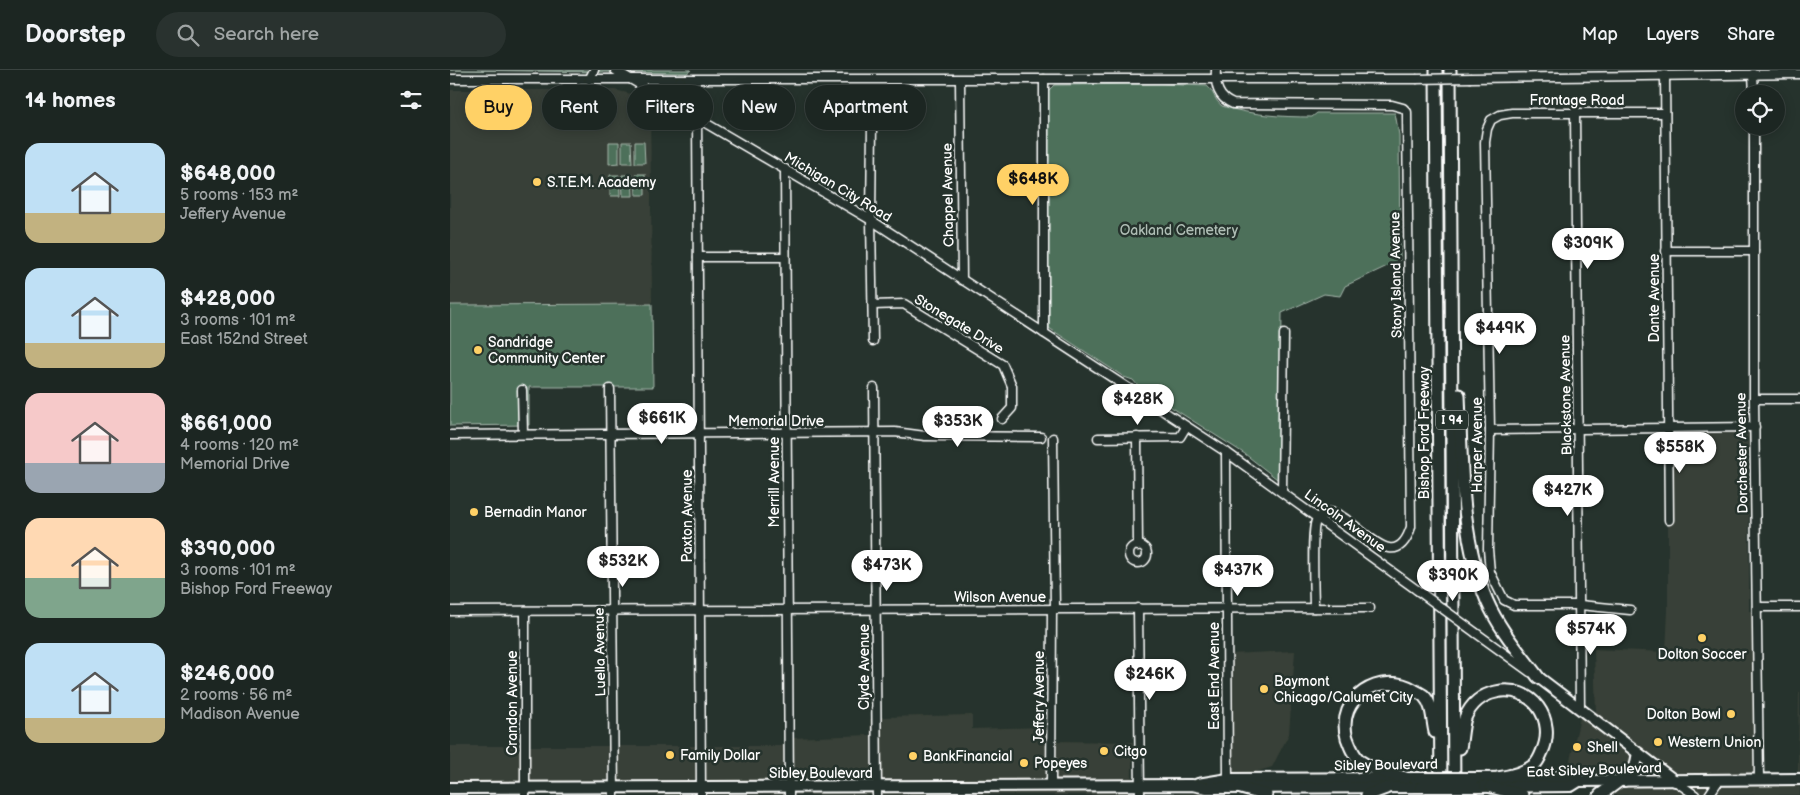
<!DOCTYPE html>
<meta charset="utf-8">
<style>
body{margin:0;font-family:"Balsamiq Sans",sans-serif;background:#29322f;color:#f1f3f6;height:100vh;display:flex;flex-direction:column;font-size:19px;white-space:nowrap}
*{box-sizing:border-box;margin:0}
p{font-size:16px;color:#a0a5a5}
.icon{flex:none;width:28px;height:28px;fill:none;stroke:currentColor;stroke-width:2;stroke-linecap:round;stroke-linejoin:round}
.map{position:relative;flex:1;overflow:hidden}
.drawer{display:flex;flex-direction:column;background:#1c2622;width:450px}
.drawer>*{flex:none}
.banner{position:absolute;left:15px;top:15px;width:475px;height:45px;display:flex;gap:10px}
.buttons{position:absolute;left:1285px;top:15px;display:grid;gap:10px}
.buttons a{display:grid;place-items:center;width:50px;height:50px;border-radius:50%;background:#1c2622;box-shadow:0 2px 12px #0003,0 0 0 1px #3a4340;font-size:25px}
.price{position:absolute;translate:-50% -42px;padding:0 11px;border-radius:18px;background:#fff;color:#222;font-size:16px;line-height:32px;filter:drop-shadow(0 1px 2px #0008)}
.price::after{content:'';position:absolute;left:50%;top:30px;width:15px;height:11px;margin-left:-8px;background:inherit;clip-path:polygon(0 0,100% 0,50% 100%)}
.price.current{background:#ffd166;color:#111}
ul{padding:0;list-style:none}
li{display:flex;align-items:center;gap:15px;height:125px;padding:0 25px}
li span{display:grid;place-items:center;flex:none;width:140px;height:100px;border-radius:15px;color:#555}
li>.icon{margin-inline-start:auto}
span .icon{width:60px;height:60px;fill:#fffc;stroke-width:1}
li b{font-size:21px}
h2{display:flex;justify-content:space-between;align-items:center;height:60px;padding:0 25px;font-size:21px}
.chip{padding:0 18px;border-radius:22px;background:#1c2622;box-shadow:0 2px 12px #0003,0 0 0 1px #3a4340;font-size:18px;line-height:45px}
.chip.current{background:#ffd166;color:#111}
header{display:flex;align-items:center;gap:30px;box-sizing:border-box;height:70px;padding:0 25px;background:#1c2622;border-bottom:1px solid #3a4340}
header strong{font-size:24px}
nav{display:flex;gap:28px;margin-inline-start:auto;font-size:18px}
.search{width:350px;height:45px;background:#29322f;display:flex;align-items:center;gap:12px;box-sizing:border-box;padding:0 18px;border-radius:28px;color:#a0a5a5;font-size:19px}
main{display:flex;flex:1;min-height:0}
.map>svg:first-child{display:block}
.built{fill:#394137}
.green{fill:#4d6f5a;stroke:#a6b7ac}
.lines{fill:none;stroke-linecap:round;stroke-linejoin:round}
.minor-casing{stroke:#fff;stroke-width:11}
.major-casing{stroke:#fff;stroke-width:14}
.highway-casing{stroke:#fff;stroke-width:15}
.minor{stroke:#26332d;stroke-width:8}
.major{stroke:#26332d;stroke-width:10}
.highway{stroke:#26332d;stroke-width:11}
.minor-bridge-casing{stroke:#fff;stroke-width:11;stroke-linecap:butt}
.major-bridge-casing{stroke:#fff;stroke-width:14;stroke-linecap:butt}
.minor-bridge{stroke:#26332d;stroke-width:8}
.major-bridge{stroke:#26332d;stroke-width:10}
.poi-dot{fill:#ffd166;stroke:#26332d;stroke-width:2}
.labels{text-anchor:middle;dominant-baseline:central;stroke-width:5;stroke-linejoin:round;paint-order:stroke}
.shield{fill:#26332d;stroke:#bec2c0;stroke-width:1}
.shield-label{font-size:12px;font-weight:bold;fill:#fff}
.street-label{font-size:14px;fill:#fff;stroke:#26332d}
.poi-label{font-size:14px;fill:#fff;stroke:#26332d;text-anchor:start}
.park-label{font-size:14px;fill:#afbeb5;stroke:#26332d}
</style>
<header>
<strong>Doorstep</strong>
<div class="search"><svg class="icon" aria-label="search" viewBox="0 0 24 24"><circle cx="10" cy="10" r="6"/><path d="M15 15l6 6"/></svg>Search here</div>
<nav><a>Map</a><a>Layers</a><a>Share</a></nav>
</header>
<main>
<section class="drawer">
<h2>14 homes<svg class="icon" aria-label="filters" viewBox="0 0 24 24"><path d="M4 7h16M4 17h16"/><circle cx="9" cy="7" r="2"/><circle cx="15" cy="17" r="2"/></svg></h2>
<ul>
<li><span style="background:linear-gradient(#bfe0f5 70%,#c2b280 0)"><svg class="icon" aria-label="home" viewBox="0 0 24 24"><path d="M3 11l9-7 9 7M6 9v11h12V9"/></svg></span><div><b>$648,000</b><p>5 rooms · 153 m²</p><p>Jeffery Avenue</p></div></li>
<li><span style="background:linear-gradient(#bfe0f5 75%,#c2b280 0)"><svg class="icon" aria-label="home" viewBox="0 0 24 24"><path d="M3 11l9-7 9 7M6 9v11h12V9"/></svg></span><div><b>$428,000</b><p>3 rooms · 101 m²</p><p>East 152nd Street</p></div></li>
<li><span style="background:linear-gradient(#f6c9c9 70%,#9aa5b1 0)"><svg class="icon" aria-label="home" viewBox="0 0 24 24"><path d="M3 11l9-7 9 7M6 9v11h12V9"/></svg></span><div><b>$661,000</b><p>4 rooms · 120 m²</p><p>Memorial Drive</p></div></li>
<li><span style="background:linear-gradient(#ffd9b3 60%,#7fa58c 0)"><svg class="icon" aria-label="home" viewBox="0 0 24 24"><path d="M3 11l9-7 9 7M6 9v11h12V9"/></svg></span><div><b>$390,000</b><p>3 rooms · 101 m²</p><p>Bishop Ford Freeway</p></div></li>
<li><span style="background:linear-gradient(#bfe0f5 75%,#c2b280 0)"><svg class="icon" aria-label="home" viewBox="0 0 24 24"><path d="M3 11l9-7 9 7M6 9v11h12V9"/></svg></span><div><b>$246,000</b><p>2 rooms · 56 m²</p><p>Madison Avenue</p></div></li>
</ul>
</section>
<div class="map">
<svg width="1350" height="725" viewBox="0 0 1350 725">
<rect width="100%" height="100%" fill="#26332d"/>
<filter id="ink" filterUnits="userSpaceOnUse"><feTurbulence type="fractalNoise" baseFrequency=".02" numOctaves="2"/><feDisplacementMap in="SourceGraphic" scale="10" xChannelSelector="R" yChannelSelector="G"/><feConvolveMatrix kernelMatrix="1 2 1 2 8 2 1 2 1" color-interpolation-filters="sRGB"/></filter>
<g filter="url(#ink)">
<!-- built -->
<g class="built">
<polygon points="0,20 165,20 181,24 200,32 202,234 0,235"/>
<polygon points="1218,361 1299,361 1299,541 1311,543 1313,702 1348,702 1349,622 1350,622 1350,725 1155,725 1155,702 1117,703 1130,648 1146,643 1144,579 1216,582 1218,541"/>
<polygon points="845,581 839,664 822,697 798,704 799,725 0,725 0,676 331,676 342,668 420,665 420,649 434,647 522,645 522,659 597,657 597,671 683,672 681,725 780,722 780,584"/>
</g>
<!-- green -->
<g class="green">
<polygon points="0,0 241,0 237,3"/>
<path d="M710,14l47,2c7,5 7,14 15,20 29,9 59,11 90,11l5,-4h78l4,22 1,125 -55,26 -5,10 -16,-2 -42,19 -2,159 -3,7 -32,-25 -107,-68 -5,-6 -9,-3 -75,-49 -2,-212 1,-25 6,-6z"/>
<polygon points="159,72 169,72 169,93 159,94"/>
<polygon points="172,72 181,72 182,93 172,93"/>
<polygon points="185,72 194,72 195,93 185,93"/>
<polygon points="185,104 195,104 195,125 186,125"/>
<polygon points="160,105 169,105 170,126 160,126"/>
<polygon points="172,105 182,105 183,126 173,126"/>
<polygon points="202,234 203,317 79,317 79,355 0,356 0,235"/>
</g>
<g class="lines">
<defs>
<g id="minor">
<polyline points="165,0 421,150 776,382 967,520"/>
<path d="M766,0c-1,16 2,28 17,34l159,1 11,3 4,4 4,415c-21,66 -71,-46 -95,-6 -5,9 -2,72 -2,87"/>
<polyline points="1303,4 1304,24"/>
<polyline points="1215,5 1219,450"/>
<polyline points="1021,8 1350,4"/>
<polyline points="0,9 966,9"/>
<polyline points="139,10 144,0"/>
<polyline points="510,10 512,210"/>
<polyline points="223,33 222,23 230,10"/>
<polyline points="1125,42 1130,638"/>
<polyline points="247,47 251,725"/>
<polyline points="422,54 421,150 423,271"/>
<polyline points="1304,56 1304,329 1309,709"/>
<polyline points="335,99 339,725"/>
<polyline points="1216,181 1304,181"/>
<polyline points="248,187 335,187"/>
<polyline points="423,235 454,234 553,295 562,316 562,338 552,349"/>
<polyline points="594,263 594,9"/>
<polyline points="424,318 427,725"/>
<polyline points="160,319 164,725"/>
<polyline points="72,320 73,364"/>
<polyline points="1304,329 1350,329"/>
<polyline points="1040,360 1305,357"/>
<polyline points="0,365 445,362 475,366 591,367"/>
<polyline points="687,367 688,476"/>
<polyline points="603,368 605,539"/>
<polyline points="648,368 730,367 736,357"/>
<polyline points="776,382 778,709"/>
<polyline points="832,422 834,264"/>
<circle cx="688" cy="484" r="9"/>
<polyline points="1307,537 1350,537"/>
<polyline points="688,538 690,725"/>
<polyline points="1180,540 1130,535 1064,535 1054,530 1040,502 1038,479 1040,360 1035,72 1037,59 1041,50 1050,45 1062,43 1215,43"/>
<polyline points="0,541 920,538"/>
<polyline points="75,541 75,725"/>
<polyline points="1026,563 1080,602"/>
<polyline points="1225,711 1245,725"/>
<polyline points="601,716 602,539"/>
<polyline points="1259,725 1269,710"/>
</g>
<g id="major">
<polyline points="1088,607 1225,711"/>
<polyline points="1026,708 1118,707 1129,711"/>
<polyline points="1174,711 1184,702 1188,683"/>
<polyline points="748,714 778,709 969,708"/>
<polyline points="1026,717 1121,716 1129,711 1350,709"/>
<polyline points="0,718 742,715 757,718 970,717"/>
</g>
<g id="highway">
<polyline points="986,0 991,725"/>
<polyline points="1000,0 1004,725"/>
<path d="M1009,325c3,69 1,142 28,206 12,28 33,52 51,76"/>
<path d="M1010,678c2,-10 2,-20 5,-30 6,-14 16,-23 31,-26 36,-8 61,28 46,60 -2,5 -4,10 -8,13 -10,8 -24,11 -36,13"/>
<path d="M956,708c-16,-4 -32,-7 -46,-17 -7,-6 -10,-15 -13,-23 -12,-40 34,-68 67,-48 3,2 8,4 10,6 9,9 8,24 11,36"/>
<polyline points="1041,717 1072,725"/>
<polyline points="791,718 816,725"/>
<polyline points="917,725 936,718"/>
<polyline points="1150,725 1169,711"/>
</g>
</defs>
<!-- minor casing -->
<use href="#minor" class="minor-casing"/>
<!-- major casing -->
<use href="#major" class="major-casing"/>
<!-- highway casing -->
<use href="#highway" class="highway-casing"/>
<!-- minor -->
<use href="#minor" class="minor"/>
<!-- major -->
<use href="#major" class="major"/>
<!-- highway -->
<use href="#highway" class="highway"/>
<defs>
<g id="minor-bridge">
<polyline points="966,9 1021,8"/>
<polyline points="967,520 1026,563"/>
</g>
<g id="major-bridge">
<polyline points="969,708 1026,708"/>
<polyline points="970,717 1026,717"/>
</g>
</defs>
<!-- minor-bridge casing -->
<use href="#minor-bridge" class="minor-bridge-casing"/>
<!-- major-bridge casing -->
<use href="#major-bridge" class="major-bridge-casing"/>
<!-- minor-bridge -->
<use href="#minor-bridge" class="minor-bridge"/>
<!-- major-bridge -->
<use href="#major-bridge" class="major-bridge"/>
</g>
</g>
<!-- markers -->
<g class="poi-dot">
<circle cx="87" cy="112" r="5"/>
<circle cx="28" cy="280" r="5"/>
<circle cx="24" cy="442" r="5"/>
<circle cx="1252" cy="568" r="5"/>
<circle cx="814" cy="619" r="5"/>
<circle cx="1281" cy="644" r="5"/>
<circle cx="1208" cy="672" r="5"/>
<circle cx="1127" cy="677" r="5"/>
<circle cx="654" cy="681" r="5"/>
<circle cx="220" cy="685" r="5"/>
<circle cx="463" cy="686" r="5"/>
<circle cx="574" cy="693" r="5"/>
</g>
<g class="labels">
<!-- shield labels -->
<rect class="shield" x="986" y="340.5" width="32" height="19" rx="4"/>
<g class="shield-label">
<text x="1002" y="350">I 94</text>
</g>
<!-- street labels -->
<g class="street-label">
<text x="1127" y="30">Frontage Road</text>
<text transform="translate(388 117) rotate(31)">Michigan City Road</text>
<text transform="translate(498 125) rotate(-91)">Chappel Avenue</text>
<text transform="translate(946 205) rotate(-91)">Stony Island Avenue</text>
<text transform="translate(1204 228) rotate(-90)">Dante Avenue</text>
<text transform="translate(509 254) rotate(31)">Stonegate Drive</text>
<text transform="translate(1116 325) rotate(-91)">Blackstone Avenue</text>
<text x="326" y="351">Memorial Drive</text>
<text transform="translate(974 363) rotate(-90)">Bishop Ford Freeway</text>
<text transform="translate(1027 375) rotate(-90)">Harper Avenue</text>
<text transform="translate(1292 383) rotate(-91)">Dorchester Avenue</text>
<text transform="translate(324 412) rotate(-90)">Merrill Avenue</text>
<text transform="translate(237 446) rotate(-90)">Paxton Avenue</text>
<text transform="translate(895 451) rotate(36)">Lincoln Avenue</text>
<text x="550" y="527">Wilson Avenue</text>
<text transform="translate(150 582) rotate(-91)">Luella Avenue</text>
<text transform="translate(414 597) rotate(-90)">Clyde Avenue</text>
<text transform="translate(764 606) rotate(-90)">East End Avenue</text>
<text transform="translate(589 627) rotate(-90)">Jeffery Avenue</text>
<text transform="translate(62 633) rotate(-90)">Crandon Avenue</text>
<text transform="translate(936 695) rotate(-1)">Sibley Boulevard</text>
<text transform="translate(1144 700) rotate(-2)">East Sibley Boulevard</text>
<text x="371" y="703">Sibley Boulevard</text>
</g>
<!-- poi labels -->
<g class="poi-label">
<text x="97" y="112">S.T.E.M. Academy</text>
<text x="38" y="272">Sandridge<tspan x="38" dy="16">Community Center</tspan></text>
<text x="34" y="442">Bernadin Manor</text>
<text x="1252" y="584" text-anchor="middle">Dolton Soccer</text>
<text x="824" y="611">Baymont<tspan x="824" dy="16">Chicago/Calumet City</tspan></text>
<text x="1271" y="644" text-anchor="end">Dolton Bowl</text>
<text x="1218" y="672">Western Union</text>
<text x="1137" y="677">Shell</text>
<text x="664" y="681">Citgo</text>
<text x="230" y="685">Family Dollar</text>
<text x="473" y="686">BankFinancial</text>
<text x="584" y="693">Popeyes</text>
</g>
<!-- park labels -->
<g class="park-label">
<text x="729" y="160">Oakland Cemetery</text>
</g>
</g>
</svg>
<div class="buttons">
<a><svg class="icon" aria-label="locate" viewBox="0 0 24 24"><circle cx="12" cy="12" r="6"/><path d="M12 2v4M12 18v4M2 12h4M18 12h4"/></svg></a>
</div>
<b class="price current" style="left:583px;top:136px">$648K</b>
<b class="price" style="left:1138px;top:200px">$309K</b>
<b class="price" style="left:1050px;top:285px">$449K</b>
<b class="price" style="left:688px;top:356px">$428K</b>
<b class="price" style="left:212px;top:375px">$661K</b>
<b class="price" style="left:508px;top:378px">$353K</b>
<b class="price" style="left:1230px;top:404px">$558K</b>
<b class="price" style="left:1118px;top:447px">$427K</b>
<b class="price" style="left:173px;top:518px">$532K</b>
<b class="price" style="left:437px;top:522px">$473K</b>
<b class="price" style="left:788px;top:527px">$437K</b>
<b class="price" style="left:1003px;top:532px">$390K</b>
<b class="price" style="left:1141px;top:586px">$574K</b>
<b class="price" style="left:700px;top:631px">$246K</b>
<div class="banner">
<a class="chip current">Buy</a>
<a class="chip">Rent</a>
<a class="chip">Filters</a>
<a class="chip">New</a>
<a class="chip">Apartment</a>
</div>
</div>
</main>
